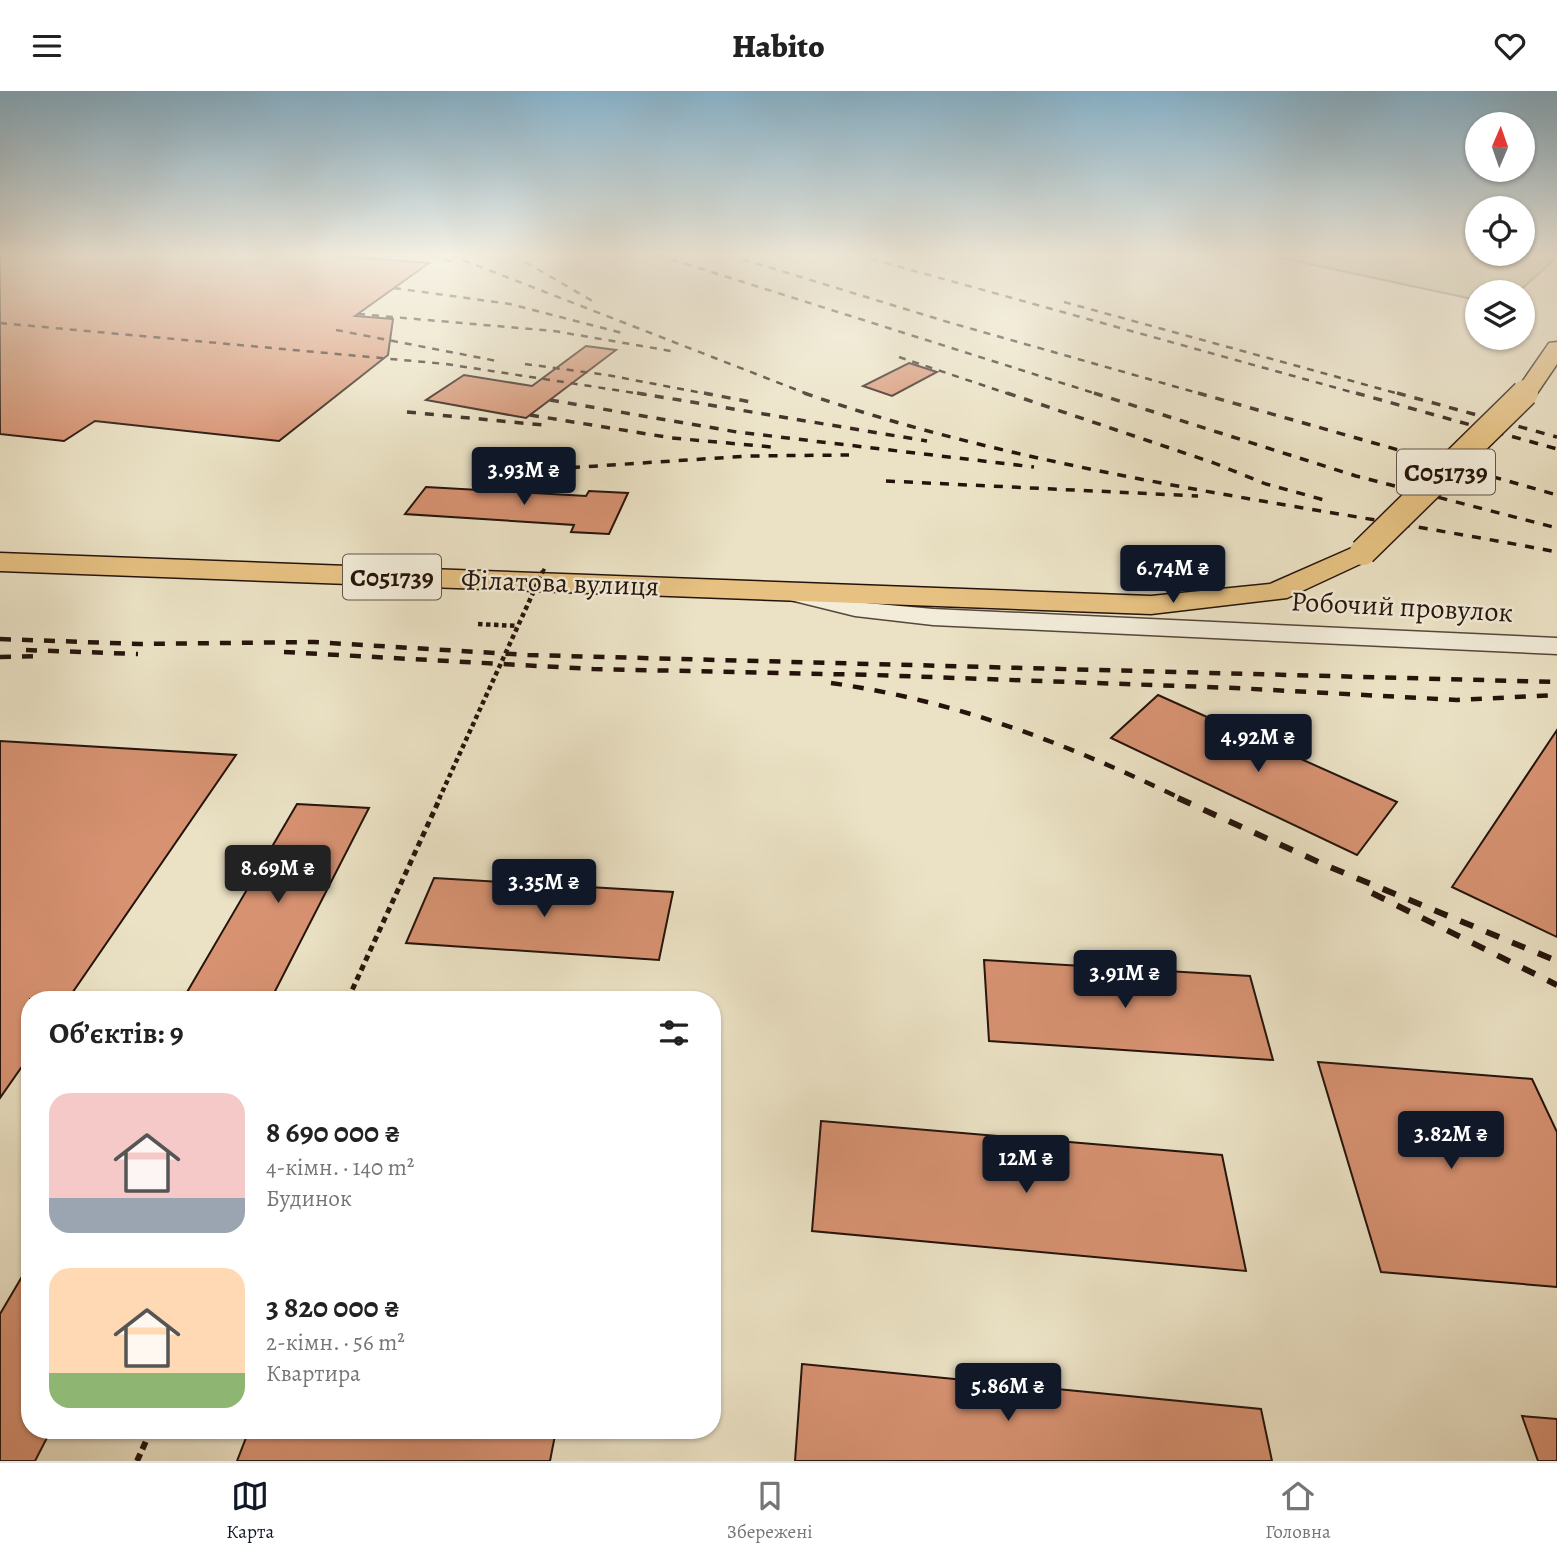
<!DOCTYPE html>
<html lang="uk">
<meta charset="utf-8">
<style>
body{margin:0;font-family:Alegreya,serif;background:#f6f6f6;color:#222;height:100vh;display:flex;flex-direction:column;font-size:26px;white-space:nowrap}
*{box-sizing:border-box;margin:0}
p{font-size:23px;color:#767676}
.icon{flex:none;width:38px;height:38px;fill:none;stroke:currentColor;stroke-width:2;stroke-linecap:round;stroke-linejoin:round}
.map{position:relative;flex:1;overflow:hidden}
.side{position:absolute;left:21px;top:900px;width:700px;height:448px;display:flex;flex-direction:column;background:#fff;border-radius:28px;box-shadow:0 2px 5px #0004}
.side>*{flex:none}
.needle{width:46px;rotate:2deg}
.tools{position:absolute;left:1465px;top:21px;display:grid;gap:14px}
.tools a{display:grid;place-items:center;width:70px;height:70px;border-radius:50%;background:#fff;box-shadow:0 2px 5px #0004;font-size:35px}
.price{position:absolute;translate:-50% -60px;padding:0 16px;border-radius:7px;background:#111827;color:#fff;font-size:23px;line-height:46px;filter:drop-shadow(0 2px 4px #0008)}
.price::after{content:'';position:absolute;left:50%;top:42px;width:21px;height:16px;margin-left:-10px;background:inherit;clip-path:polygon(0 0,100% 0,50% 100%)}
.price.on{background:#222;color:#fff}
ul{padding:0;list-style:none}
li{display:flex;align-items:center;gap:21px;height:175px;padding:0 28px}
li span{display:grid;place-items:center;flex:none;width:196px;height:140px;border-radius:21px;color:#555}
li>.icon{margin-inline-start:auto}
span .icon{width:84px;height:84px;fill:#fffc;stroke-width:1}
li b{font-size:30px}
h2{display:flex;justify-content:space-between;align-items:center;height:84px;padding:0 28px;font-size:30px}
header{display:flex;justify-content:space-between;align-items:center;height:91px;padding:0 28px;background:#fff;font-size:32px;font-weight:800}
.dock{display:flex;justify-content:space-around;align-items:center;height:98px;border-top:2px solid #e0e0e0;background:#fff;font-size:19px;color:#767676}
.dock a{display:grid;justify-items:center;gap:4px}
.dock .on{color:#111827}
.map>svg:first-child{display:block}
.green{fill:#bec190;stroke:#726a4e;stroke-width:2}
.building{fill:#d79272;stroke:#25130b;stroke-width:2}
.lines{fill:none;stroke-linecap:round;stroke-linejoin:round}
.minor-casing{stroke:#56473a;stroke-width:3}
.major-casing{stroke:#25130b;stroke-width:3}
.path-far1{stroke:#25130b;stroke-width:4.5;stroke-dasharray:4.5 3.5;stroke-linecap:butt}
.path{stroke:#25130b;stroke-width:6;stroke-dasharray:8 5;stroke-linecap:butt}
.minor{fill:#f2ecd9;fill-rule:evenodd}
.major{fill:#e6c182;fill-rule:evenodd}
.rail-far3{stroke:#25130b;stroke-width:2.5;stroke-dasharray:7 7;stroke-linecap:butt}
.rail-far2{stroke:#25130b;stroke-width:3.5;stroke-dasharray:9 9;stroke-linecap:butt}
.rail-far1{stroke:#25130b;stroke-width:4.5;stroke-dasharray:11 11;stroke-linecap:butt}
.rail{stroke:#25130b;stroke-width:6;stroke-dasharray:14 14;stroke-linecap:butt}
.major-bridge-far1-casing{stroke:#25130b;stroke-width:22;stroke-linecap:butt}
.major-bridge-casing{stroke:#25130b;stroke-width:29;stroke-linecap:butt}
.path-bridge-far2{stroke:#25130b;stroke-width:3.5;stroke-dasharray:3.5 2.5;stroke-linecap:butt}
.path-bridge-far1{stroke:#25130b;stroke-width:4.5;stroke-dasharray:4.5 3.5;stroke-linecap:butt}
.path-bridge{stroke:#25130b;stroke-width:5;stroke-dasharray:6 4.5;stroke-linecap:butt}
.major-bridge-far1{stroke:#e6c182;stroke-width:20}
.major-bridge{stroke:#e6c182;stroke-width:26}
.labels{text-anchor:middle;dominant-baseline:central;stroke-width:5;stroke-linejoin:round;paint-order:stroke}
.shield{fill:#f2ecd9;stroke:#625449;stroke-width:2}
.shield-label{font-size:26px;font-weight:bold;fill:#25130b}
.street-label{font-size:28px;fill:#25130b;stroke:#f2ecd9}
</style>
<header><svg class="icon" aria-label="menu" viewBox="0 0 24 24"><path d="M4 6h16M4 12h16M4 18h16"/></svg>Habito<svg class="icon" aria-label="heart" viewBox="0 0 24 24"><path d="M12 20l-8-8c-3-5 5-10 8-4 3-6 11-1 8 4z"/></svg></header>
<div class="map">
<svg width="1557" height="1370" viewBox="0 0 1557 1370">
<rect width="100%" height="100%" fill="#ebe2c5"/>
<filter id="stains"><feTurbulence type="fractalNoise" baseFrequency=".00286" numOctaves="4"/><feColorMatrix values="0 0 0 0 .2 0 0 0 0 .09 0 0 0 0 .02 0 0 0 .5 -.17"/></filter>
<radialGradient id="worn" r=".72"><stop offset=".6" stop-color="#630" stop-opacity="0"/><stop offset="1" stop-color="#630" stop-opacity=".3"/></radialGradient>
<!-- green -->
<polygon class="green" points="1267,164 1557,164 1557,166 1518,201 1477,201 1477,209"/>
<!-- building -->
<g class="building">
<polygon points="0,164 329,164 429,172 355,225 393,228 388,264 279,350 95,330 64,350 0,343"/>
<polygon points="586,255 616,259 526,327 426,309 464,284 532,295"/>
<polygon points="909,272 937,281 892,305 863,295"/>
<polygon points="426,396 586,405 589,400 628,402 609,443 571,441 574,434 405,423"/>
<polygon points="1158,604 1397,711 1357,764 1111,647"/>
<polygon points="1557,639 1557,846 1452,796"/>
<polygon points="0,650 236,664 68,908 30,908 30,964 0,1007"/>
<polygon points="297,713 369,717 271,908 183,908"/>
<polygon points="434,787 673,801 659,869 406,852"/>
<polygon points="984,869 1250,885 1273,969 989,950"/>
<polygon points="1318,971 1532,988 1557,1041 1557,1196 1381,1181"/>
<polygon points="821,1030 1222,1064 1246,1180 812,1140"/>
<polygon points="30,1172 30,1339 51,1339 35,1370 0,1370 0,1223"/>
<polygon points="802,1273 1261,1318 1272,1370 795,1370"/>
<polygon points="1522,1325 1557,1328 1557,1370 1538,1370"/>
<polygon points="249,1339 556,1339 550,1370 237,1370"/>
</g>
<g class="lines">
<defs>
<polygon id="minor" points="787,494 855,511 933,518 1557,547 1557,563 933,534 855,525 778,506 775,501 778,496"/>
<g id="major">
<polygon points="1557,251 1557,273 1536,304 1520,304 1517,299 1520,294 1549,252"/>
<polygon points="1363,452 1373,455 1377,461 1373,467 1287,507 1151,523 0,480 0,462 1151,505 1270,493"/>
</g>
</defs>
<!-- minor casing -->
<use href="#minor" class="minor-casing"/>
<!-- major casing -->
<use href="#major" class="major-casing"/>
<!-- path-far1 -->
<polyline class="path-far1" points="478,533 518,535"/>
<!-- path -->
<polyline class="path" points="137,1370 151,1339"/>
<!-- minor -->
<use href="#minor" class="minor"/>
<!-- major -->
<use href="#major" class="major"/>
<!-- rail-far3 -->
<g class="rail-far3">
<polyline points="431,164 458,172"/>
<polyline points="450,164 810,304"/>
<polyline points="513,164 596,212"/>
<polyline points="658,164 1100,304"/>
<polyline points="729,164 951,232 1205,304"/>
<polyline points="857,164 1362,304"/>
<polyline points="394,197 510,213 622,242"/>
<polyline points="1064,211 1403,304"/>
<polyline points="358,223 554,240 671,260"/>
<polyline points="0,232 446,273 648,304"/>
<polyline points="336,239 497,270"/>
<polyline points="899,266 1012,304"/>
<polyline points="525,273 607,284 713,304"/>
</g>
<!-- rail-far2 -->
<g class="rail-far2">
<polyline points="637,302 927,350"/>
<polyline points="704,302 756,312"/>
<path d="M804,302c243,84 502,111 753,159"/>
<polyline points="1007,302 1214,372 1266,393 1328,410"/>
<polyline points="1094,302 1356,385 1557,437"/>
<polyline points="1198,302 1557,404"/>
<polyline points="1356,302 1557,358"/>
<polyline points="1397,302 1557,346"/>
<polyline points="550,309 737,341 1034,376"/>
<polyline points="407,321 543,334"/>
<polyline points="530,324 672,347 772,356"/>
<polyline points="535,379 749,365 849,364"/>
<polyline points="886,390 1198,405"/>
</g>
<!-- rail-far1 -->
<g class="rail-far1">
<polyline points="0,548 140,553 314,551 528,564 1557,591"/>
<polyline points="26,559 138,563"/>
<polyline points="284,561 593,578 874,584 1235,597 1457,609 1557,604"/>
<polyline points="0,566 38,565"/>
<path d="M831,592c127,18 236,61 351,116"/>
</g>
<!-- rail -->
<g class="rail">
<polyline points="1178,707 1325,774 1557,870"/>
<polyline points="1372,802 1557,894"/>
</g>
<defs>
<polyline id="major-bridge-far1" points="1523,304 1528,299"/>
<polyline id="major-bridge" points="1363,461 1525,302"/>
</defs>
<!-- major-bridge-far1 casing -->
<use href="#major-bridge-far1" class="major-bridge-far1-casing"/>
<!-- major-bridge casing -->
<use href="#major-bridge" class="major-bridge-casing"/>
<!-- path-bridge-far2 -->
<polyline class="path-bridge-far2" points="543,481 545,476"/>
<!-- path-bridge-far1 -->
<polyline class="path-bridge-far1" points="439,708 543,480"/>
<!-- path-bridge -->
<polyline class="path-bridge" points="348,908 440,707"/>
<!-- major-bridge-far1 -->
<use href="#major-bridge-far1" class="major-bridge-far1"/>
<!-- major-bridge -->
<use href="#major-bridge" class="major-bridge"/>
</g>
<!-- sky -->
<linearGradient id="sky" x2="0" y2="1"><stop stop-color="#88b8d4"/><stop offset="0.46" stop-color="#f6f2e5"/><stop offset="1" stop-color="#f6f2e5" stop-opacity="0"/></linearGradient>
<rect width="1557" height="356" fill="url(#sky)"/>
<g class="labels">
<!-- shield labels -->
<g class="shield">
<rect x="1397" y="358.5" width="98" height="45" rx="5"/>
<rect x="343" y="463.5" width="98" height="45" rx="5"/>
</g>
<g class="shield-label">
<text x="1446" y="381">С051739</text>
<text x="392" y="486">С051739</text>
</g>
<!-- street labels -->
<g class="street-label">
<text transform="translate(560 492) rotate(2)">Філатова вулиця</text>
<text transform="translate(1402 516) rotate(3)">Робочий провулок</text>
</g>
</g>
<rect width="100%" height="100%" filter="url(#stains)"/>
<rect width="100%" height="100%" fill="url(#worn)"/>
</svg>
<div class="tools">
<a><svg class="needle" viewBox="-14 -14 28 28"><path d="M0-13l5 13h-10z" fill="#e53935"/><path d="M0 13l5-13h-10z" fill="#767676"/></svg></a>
<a><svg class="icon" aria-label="locate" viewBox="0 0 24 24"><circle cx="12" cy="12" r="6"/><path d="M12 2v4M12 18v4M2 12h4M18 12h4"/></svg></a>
<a><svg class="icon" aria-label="layers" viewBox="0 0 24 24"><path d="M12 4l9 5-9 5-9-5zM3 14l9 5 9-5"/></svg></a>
</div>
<b class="price" style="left:524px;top:416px">3.93M ₴</b>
<b class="price" style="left:1173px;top:514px">6.74M ₴</b>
<b class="price" style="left:1258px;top:683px">4.92M ₴</b>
<b class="price on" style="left:278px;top:814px">8.69M ₴</b>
<b class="price" style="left:544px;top:828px">3.35M ₴</b>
<b class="price" style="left:1125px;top:919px">3.91M ₴</b>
<b class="price" style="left:1451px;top:1080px">3.82M ₴</b>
<b class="price" style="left:1026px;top:1104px">12M ₴</b>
<b class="price" style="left:1008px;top:1332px">5.86M ₴</b>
<section class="side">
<h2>Об’єктів: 9<svg class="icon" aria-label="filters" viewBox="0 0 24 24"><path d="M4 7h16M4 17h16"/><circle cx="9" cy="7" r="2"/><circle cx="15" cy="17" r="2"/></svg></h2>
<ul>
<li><span style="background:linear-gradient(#f6c9c9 75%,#9aa5b1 0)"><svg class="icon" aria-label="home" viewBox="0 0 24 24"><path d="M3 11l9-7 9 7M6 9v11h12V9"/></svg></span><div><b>8 690 000 ₴</b><p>4-кімн. · 140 m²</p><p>Будинок</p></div></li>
<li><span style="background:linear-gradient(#ffd9b3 75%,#8fb573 0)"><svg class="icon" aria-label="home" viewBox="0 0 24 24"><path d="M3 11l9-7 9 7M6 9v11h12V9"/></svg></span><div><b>3 820 000 ₴</b><p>2-кімн. · 56 m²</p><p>Квартира</p></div></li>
</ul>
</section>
</div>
<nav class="dock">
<a class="on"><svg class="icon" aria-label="map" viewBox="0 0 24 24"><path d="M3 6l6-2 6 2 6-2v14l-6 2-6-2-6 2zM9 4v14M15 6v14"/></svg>Карта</a>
<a><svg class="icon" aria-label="saved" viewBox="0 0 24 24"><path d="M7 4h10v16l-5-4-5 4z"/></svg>Збережені</a>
<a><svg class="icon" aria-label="home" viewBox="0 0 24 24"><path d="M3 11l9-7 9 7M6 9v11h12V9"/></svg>Головна</a>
</nav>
